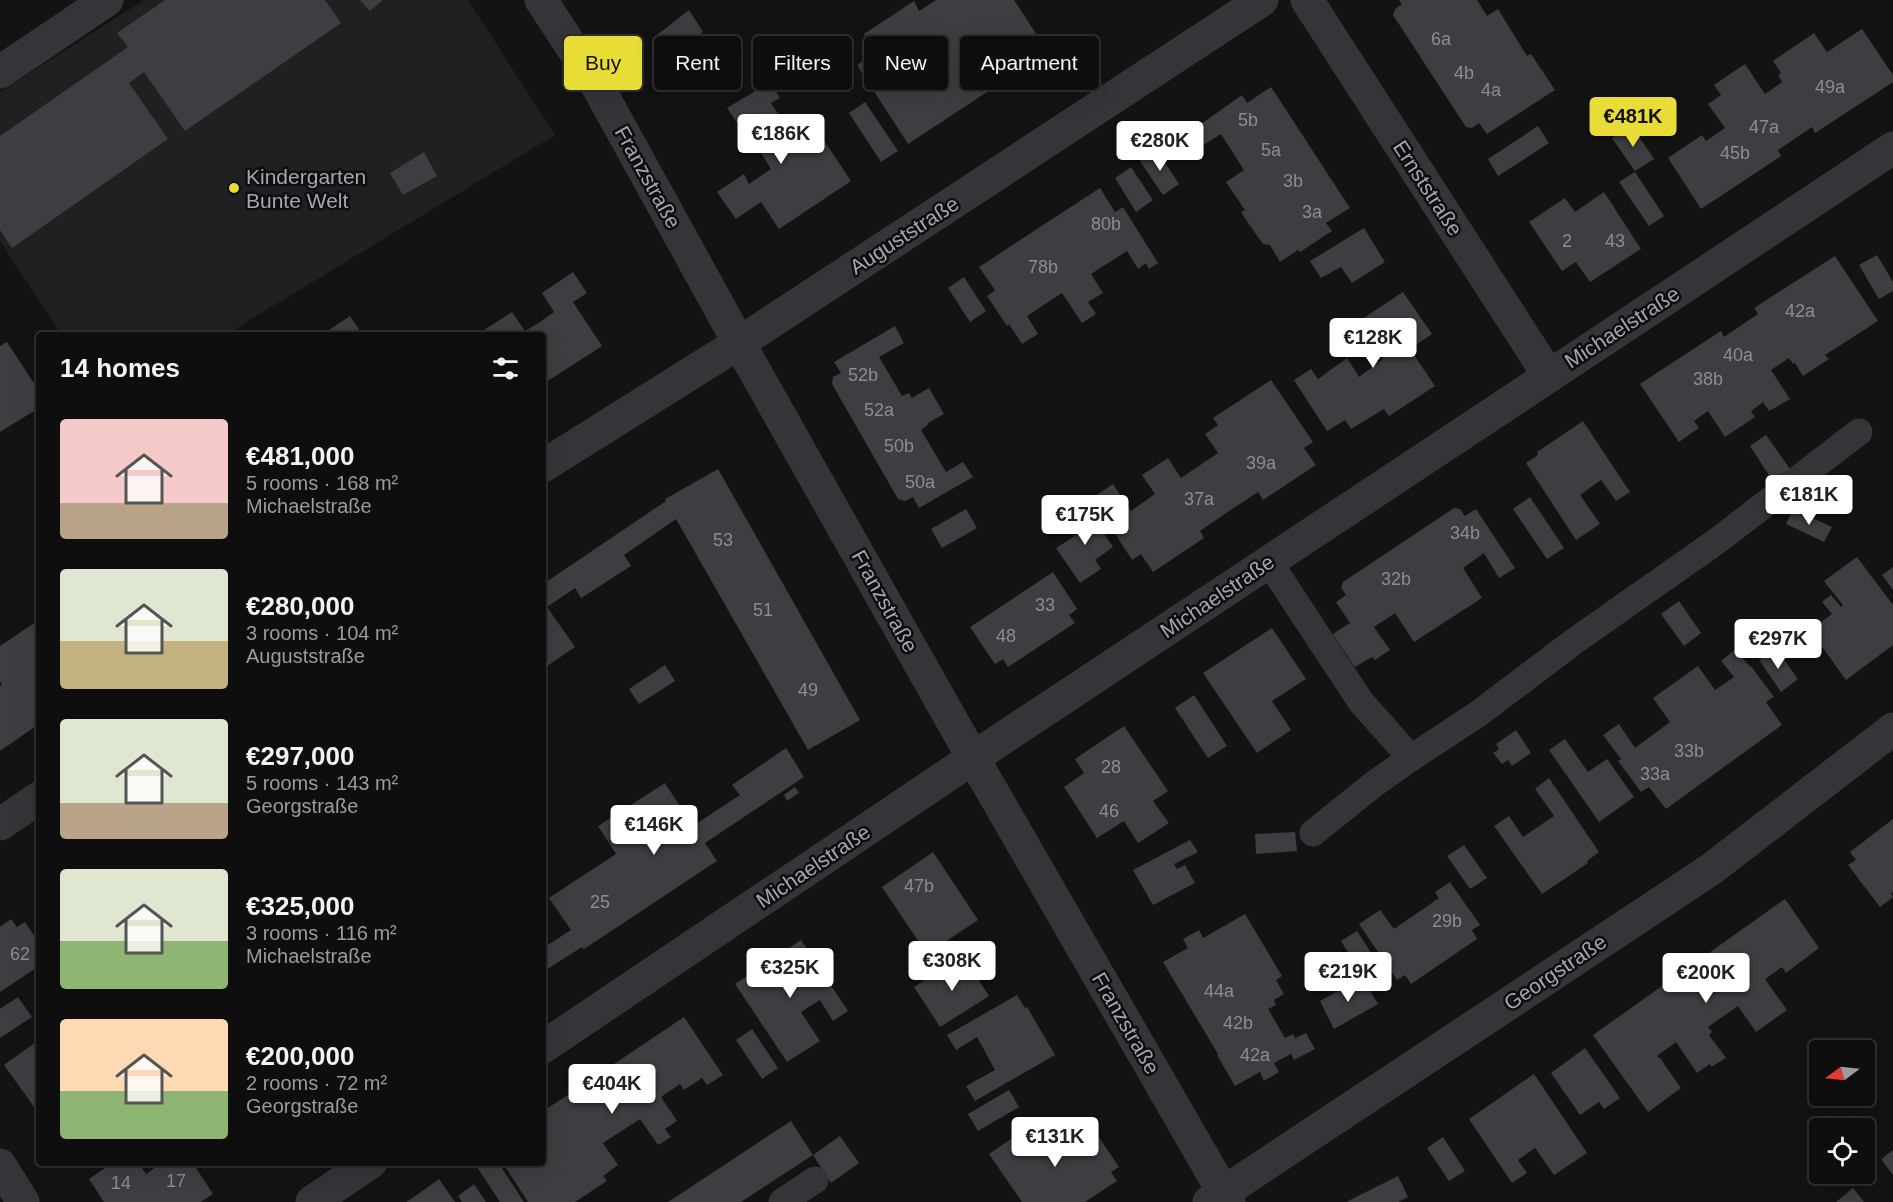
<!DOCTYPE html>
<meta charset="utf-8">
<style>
body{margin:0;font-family:Helvetica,sans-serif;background:#1c1c1d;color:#f1f3f6;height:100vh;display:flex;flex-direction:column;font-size:22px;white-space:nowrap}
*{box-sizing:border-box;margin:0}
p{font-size:20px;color:#9b9c9e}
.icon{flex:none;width:33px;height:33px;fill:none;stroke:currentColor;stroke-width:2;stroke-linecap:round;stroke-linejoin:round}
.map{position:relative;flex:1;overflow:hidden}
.sheet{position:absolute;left:36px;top:332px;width:510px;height:834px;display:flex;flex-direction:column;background:#0e0e0f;border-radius:6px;box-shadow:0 6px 24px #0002,0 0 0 2px #2e2e2f}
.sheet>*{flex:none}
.banner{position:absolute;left:564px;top:36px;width:570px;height:54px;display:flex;gap:12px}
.needle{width:39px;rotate:255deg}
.buttons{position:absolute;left:1809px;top:1040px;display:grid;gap:12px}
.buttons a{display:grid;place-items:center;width:66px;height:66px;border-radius:6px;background:#0e0e0f;box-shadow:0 6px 24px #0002,0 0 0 2px #2e2e2f;font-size:30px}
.price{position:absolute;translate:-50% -51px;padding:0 14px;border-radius:6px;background:#fff;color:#222;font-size:20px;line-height:39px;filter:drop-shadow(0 2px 3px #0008)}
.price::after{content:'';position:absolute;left:50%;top:36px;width:18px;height:14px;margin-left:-9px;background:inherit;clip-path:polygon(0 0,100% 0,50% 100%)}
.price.current{background:#e8dc37;color:#111}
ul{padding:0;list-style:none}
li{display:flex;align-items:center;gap:18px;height:150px;padding:0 24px}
li span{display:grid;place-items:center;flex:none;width:168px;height:120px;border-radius:6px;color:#555}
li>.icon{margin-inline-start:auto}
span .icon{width:72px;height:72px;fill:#fffc;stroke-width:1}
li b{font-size:26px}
h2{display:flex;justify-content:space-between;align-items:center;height:72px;padding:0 24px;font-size:26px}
.tag{padding:0 21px;border-radius:6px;background:#0e0e0f;box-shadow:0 6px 24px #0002,0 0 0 2px #2e2e2f;font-size:21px;line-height:54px}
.tag.current{background:#e8dc37;color:#111}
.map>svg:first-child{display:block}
.built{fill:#201f21}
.building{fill:#3e3d41}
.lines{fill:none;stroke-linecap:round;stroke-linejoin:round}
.service{stroke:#353439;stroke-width:27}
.minor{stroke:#353439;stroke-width:33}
.poi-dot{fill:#e8dc37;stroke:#0e0e0f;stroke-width:2}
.labels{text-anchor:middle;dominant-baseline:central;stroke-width:5;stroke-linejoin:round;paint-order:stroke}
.number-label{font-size:18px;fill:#8b8c97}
.poi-label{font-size:21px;fill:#a5a6b4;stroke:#0e0e0f;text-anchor:start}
.street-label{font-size:21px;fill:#a5a6b4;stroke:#0e0e0f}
</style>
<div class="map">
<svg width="1893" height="1202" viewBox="0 0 1893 1202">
<rect width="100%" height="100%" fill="#131314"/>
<!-- built -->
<polygon class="built" points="144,0 468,0 555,135 227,334 61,334 0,241 0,92"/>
<!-- building -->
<g class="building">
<polygon points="165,0 325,0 341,23 185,131 144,72 129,83 168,139 12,248 0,230 0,136 128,47 117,33"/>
<polygon points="360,0 383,0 370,11"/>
<polygon points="936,0 1014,0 1048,52 908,144 857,65 876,53 864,34 914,1 919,11"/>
<polygon points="1399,0 1477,0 1487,16 1498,9 1527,56 1531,54 1555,90 1487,134 1479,123 1472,128 1466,127 1393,15 1395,9 1402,4"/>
<polygon points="689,10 703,32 669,56 657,35"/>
<polygon points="1862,29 1893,75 1893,82 1815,133 1812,127 1778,150 1781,156 1701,209 1668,158 1702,135 1706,141 1725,128 1708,104 1721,95 1714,85 1745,64 1765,94 1782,82 1778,75 1781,73 1773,61 1814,33 1827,52"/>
<polygon points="770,82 780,98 771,103 786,126 783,128 799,151 821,136 851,181 779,229 761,202 736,219 717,192 744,174 749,184 771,169 757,146 754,148 727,108"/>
<polygon points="1271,87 1350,208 1326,223 1332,231 1300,252 1298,250 1280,262 1270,245 1263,244 1253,230 1241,212 1245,210 1226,182 1244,170 1221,134 1197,149 1187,134 1242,95 1247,103"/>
<polygon points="865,102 898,151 881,162 849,113"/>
<polygon points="1631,125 1654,159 1635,171 1612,138"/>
<polygon points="1538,126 1549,143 1498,176 1488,159"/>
<polygon points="1157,150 1179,184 1163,195 1140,161"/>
<polygon points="424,152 437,176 403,195 390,173"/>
<polygon points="1131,167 1153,200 1136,212 1115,178"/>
<polygon points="1635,172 1664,216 1649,226 1619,182"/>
<polygon points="1100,188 1115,212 1123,207 1158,263 1149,269 1146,263 1138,269 1127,251 1091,274 1103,293 1088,302 1096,314 1082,323 1062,293 1027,316 1038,334 1022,344 1009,324 1007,326 987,296 995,290 979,267"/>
<polygon points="1604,192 1641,249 1590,282 1576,262 1562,271 1529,222 1565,198 1575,212"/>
<polygon points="1364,228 1385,262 1352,283 1341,267 1321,278 1310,261"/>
<polygon points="1877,255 1893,282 1893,291 1879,299 1859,265"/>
<polygon points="1835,256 1878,321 1825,355 1829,359 1803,376 1795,363 1793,364 1789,358 1771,370 1790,399 1769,411 1763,402 1751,411 1755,417 1725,437 1708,411 1694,421 1699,428 1679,442 1640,384 1721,331 1724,337 1758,314 1754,308"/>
<polygon points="573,272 587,293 573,302 602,346 543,384 543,334 482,334 481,332 512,312 525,331 540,322 554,312 542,293"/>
<polygon points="964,277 986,311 970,322 948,288"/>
<polygon points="1403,292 1432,334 1410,349 1435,386 1389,416 1384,409 1351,429 1345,420 1327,431 1294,380 1311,369 1318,379 1347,358 1359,377 1383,359 1373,343 1351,356 1338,335"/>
<polygon points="350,316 362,334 323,334"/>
<polygon points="895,326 904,343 879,357 902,396 909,393 912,398 929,388 944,414 928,423 928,425 921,430 946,472 963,462 973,477 919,508 913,497 905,501 898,499 832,384 833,377 841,373 834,362"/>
<polygon points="7,342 39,391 39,408 0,432 0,346"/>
<polygon points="1271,380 1313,442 1304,448 1316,465 1263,500 1258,492 1229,511 1200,531 1204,538 1153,572 1141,554 1132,560 1092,498 1113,484 1131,511 1155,494 1142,475 1168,458 1181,478 1218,453 1205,434 1218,425 1213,418"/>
<polygon points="1583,421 1630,492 1616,501 1601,480 1580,495 1600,524 1576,540 1526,463 1538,455 1537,452"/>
<polygon points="1766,435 1790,469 1772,480 1750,446"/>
<polygon points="718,469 860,720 808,750 676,519 624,555 631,566 581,598 575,588 547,607 575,647 543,669 543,584 666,501 665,499"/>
<polygon points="1530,497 1564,548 1547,559 1513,509"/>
<polygon points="1087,508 1113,547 1095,560 1101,569 1080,583 1056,548 1078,534 1069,521"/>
<polygon points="1454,508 1460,509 1465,516 1476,509 1515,568 1499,578 1484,553 1463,568 1482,598 1414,642 1395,613 1374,627 1390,650 1375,660 1372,657 1355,667 1333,634 1350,623 1336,602 1346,595 1341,588 1343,582"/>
<polygon points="966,509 977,528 942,548 931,529"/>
<polygon points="1793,509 1832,527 1824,542 1786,524"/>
<polygon points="1857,557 1893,605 1893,645 1846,680 1810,630 1832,614 1822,602 1831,595 1841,607 1843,605 1824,581"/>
<polygon points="1893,567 1893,590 1882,575"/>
<polygon points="1053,572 1077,609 1069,615 1075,623 1008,667 1003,659 995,664 970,627"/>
<polygon points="1679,601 1701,633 1684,646 1661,614"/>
<polygon points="39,620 39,724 0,751 0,686 2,685 0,681 0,646"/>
<polygon points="1272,628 1306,679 1272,701 1291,730 1257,753 1203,673"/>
<polygon points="1775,647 1798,679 1781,692 1759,660"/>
<polygon points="1736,649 1750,667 1751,666 1774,697 1766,702 1782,725 1666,809 1649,787 1641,792 1618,761 1621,759 1603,735 1619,724 1635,748 1670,722 1653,698 1698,666 1715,690 1734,677 1721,661"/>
<polygon points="665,665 675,681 639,704 629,689"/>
<polygon points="1194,695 1227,746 1208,758 1175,708"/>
<polygon points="1124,726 1168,791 1153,801 1169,823 1138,843 1124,821 1097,838 1064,787 1084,773 1075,759"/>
<polygon points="1516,730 1531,753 1512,766 1508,760 1502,764 1493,753 1499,749 1496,744"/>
<polygon points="1565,739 1588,772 1607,759 1634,797 1599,822 1549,750"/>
<polygon points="786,748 804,777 705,843 717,861 584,949 582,947 543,972 543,948 571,930 549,898 616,854 598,826 665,783 693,826 740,795 732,785"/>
<polygon points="1549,778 1599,852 1587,861 1588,863 1542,894 1494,826 1509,816 1523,837 1554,816 1535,789"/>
<polygon points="795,787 799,793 787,801 784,795"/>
<polygon points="1893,819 1893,892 1891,893 1893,897 1880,907 1848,865 1856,860 1850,852"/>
<polygon points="1295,832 1297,851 1256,854 1255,834"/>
<polygon points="1190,840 1198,852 1174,864 1177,869 1185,865 1195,883 1153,905 1133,870"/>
<polygon points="1464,845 1487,878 1470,889 1447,856"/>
<polygon points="933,852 978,920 927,954 882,887"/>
<polygon points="1450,882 1480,925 1472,930 1477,939 1411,984 1405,975 1397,980 1359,924 1380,910 1394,929 1439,898 1435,892"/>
<polygon points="1785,899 1819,948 1786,973 1782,967 1765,979 1787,1010 1756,1032 1738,1006 1708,1027 1712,1032 1709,1035 1726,1058 1711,1067 1710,1064 1697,1073 1676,1042 1657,1056 1663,1061 1662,1061 1681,1088 1648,1112 1593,1035 1672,979 1676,985 1709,961 1706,955"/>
<polygon points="1245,914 1282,976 1276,980 1284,994 1274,1000 1276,1005 1268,1009 1285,1038 1293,1034 1295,1038 1306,1033 1315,1049 1294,1060 1291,1054 1274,1063 1279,1072 1264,1081 1260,1072 1235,1086 1217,1055 1218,1054 1163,962 1188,948 1183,939 1199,930 1203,938"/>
<polygon points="11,919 17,927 25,922 39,943 39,966 0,992 0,927"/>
<polygon points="1357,931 1379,965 1363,976 1341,941"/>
<polygon points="801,940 848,1011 833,1021 820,1000 801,1012 820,1041 787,1062 735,984"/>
<polygon points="963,956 989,996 940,1027 914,987"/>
<polygon points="1362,978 1378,1004 1334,1029 1320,1001"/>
<polygon points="1017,995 1025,1008 1027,1007 1055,1055 975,1101 966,1086 995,1070 977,1037 956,1050 947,1035"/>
<polygon points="18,997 32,1017 0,1038 0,1009"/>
<polygon points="684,1017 723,1075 707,1085 702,1078 684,1090 680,1084 661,1097 677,1121 665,1129 671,1137 658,1145 640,1119 603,1143 618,1165 603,1176 607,1181 575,1202 528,1202 502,1162 543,1162 543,1111 571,1093 574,1099 608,1076 605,1070"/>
<polygon points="752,1029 778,1068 762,1079 736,1040"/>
<polygon points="39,1040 39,1114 4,1065"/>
<polygon points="1585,1048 1620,1098 1604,1109 1599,1102 1580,1115 1551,1073"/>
<polygon points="1534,1074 1587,1153 1554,1175 1535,1148 1518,1160 1527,1173 1512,1183 1469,1119"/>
<polygon points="1009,1090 1019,1107 978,1131 968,1114"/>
<polygon points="791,1121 813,1155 741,1202 668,1202"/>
<polygon points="1031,1125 1053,1157 1094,1130 1119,1167 1111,1172 1117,1181 1085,1202 1022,1202 989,1154"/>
<polygon points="840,1136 859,1163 831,1183 813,1155"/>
<polygon points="1443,1137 1465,1171 1449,1181 1427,1148"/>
<polygon points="1893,1150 1893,1175 1881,1159"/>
<polygon points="114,1162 138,1162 146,1174 163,1162 192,1162 213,1194 201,1202 104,1202 89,1179"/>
<polygon points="477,1162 498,1162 524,1202 500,1202 475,1164"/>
<polygon points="1398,1176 1408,1197 1398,1202 1346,1202"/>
<polygon points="439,1179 455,1202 406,1202 417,1195"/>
<polygon points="474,1184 486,1202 462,1202 458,1196"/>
<polygon points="1853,1188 1864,1202 1836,1202"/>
</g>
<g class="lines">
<!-- service -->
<g class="service">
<polyline points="1269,562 1361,702 1411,758 1478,714 1576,640 1717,541 1859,432"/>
<polyline points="1313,833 1374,784 1411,758"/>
<polyline points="782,1202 815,1180"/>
</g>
<!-- minor -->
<g class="minor">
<polyline points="541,0 598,87 739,343 973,758 1229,1202"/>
<polyline points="1307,0 1549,376"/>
<polyline points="0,72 107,0"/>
<polyline points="543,466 739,343 1262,0"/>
<polyline points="0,824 39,798"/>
<polyline points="543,1047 973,758 1893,148"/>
<polyline points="0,1165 23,1202"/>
<polyline points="312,1202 371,1162"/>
<polyline points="1209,1202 1710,870 1893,729"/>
</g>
</g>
<!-- markers -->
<circle class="poi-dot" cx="234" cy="188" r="6"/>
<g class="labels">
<!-- number labels -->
<g class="number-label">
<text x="1441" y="39">6a</text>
<text x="1464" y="73">4b</text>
<text x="1830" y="87">49a</text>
<text x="1491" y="90">4a</text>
<text x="1248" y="120">5b</text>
<text x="1764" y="127">47a</text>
<text x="1271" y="150">5a</text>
<text x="1735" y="153">45b</text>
<text x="1293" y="181">3b</text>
<text x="1312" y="212">3a</text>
<text x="1106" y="224">80b</text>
<text x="1567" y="241">2</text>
<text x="1615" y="241">43</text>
<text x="1043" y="267">78b</text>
<text x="1800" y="311">42a</text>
<text x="1738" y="355">40a</text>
<text x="863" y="375">52b</text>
<text x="1708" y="379">38b</text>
<text x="879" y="410">52a</text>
<text x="899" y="446">50b</text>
<text x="1261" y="463">39a</text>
<text x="920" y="482">50a</text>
<text x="1199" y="499">37a</text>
<text x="1465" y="533">34b</text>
<text x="723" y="540">53</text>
<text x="1396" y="579">32b</text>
<text x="1045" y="605">33</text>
<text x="763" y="610">51</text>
<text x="1006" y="636">48</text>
<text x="808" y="690">49</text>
<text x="1689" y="751">33b</text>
<text x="1111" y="767">28</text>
<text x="1655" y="774">33a</text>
<text x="1109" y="811">46</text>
<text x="919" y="886">47b</text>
<text x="600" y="902">25</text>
<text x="1447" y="921">29b</text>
<text x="20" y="954">62</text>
<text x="1219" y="991">44a</text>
<text x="1238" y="1023">42b</text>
<text x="1255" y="1055">42a</text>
<text x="176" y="1181">17</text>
<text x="121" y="1183">14</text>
</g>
<!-- poi labels -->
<g class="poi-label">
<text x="246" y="176">Kindergarten<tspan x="246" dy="24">Bunte Welt</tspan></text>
</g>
<!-- street labels -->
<g class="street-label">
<text transform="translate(648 177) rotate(61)">Franzstraße</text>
<text transform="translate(1428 188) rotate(57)">Ernststraße</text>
<text transform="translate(904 235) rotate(-33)">Auguststraße</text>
<text transform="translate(1622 327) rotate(-33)">Michaelstraße</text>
<text transform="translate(1217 596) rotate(-34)">Michaelstraße</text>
<text transform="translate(885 601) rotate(61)">Franzstraße</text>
<text transform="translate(813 866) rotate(-34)">Michaelstraße</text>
<text transform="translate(1555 972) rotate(-34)">Georgstraße</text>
<text transform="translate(1126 1023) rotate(60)">Franzstraße</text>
</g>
</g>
</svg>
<div class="buttons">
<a><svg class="needle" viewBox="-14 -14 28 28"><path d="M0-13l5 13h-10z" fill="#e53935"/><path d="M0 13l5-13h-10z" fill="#9b9c9e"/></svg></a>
<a><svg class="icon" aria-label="locate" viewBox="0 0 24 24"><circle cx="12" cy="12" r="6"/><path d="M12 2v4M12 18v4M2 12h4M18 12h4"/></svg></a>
</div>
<b class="price current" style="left:1633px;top:148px">€481K</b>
<b class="price" style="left:781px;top:165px">€186K</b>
<b class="price" style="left:1160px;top:172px">€280K</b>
<b class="price" style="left:1373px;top:369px">€128K</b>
<b class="price" style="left:1809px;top:526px">€181K</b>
<b class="price" style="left:1085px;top:546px">€175K</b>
<b class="price" style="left:1778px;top:670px">€297K</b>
<b class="price" style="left:654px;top:856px">€146K</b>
<b class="price" style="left:952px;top:992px">€308K</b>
<b class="price" style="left:790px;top:999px">€325K</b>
<b class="price" style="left:1348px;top:1003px">€219K</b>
<b class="price" style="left:1706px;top:1004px">€200K</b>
<b class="price" style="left:612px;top:1115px">€404K</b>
<b class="price" style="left:1055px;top:1168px">€131K</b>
<div class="banner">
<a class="tag current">Buy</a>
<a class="tag">Rent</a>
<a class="tag">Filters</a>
<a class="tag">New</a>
<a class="tag">Apartment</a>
</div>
<section class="sheet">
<h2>14 homes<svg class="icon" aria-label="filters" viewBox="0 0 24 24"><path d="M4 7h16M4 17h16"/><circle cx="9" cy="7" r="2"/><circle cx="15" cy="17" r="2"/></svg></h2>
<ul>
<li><span style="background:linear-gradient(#f6c9c9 70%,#b9a48a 0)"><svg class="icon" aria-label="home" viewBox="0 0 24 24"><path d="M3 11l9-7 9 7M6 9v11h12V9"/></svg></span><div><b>€481,000</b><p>5 rooms · 168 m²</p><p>Michaelstraße</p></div></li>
<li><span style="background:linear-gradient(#dfe7d0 60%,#c2b280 0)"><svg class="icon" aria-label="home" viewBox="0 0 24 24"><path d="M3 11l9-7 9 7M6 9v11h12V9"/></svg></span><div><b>€280,000</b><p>3 rooms · 104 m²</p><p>Auguststraße</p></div></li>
<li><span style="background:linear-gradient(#dfe7d0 70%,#b9a48a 0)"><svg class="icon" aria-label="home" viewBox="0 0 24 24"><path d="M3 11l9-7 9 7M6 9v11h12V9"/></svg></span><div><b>€297,000</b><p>5 rooms · 143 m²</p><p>Georgstraße</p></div></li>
<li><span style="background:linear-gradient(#dfe7d0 60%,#8fb573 0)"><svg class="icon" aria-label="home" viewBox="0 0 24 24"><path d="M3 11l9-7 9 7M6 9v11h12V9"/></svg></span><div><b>€325,000</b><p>3 rooms · 116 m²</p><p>Michaelstraße</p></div></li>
<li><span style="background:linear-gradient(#ffd9b3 60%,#8fb573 0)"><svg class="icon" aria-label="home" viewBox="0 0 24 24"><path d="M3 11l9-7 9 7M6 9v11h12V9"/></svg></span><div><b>€200,000</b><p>2 rooms · 72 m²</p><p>Georgstraße</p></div></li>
</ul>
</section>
</div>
